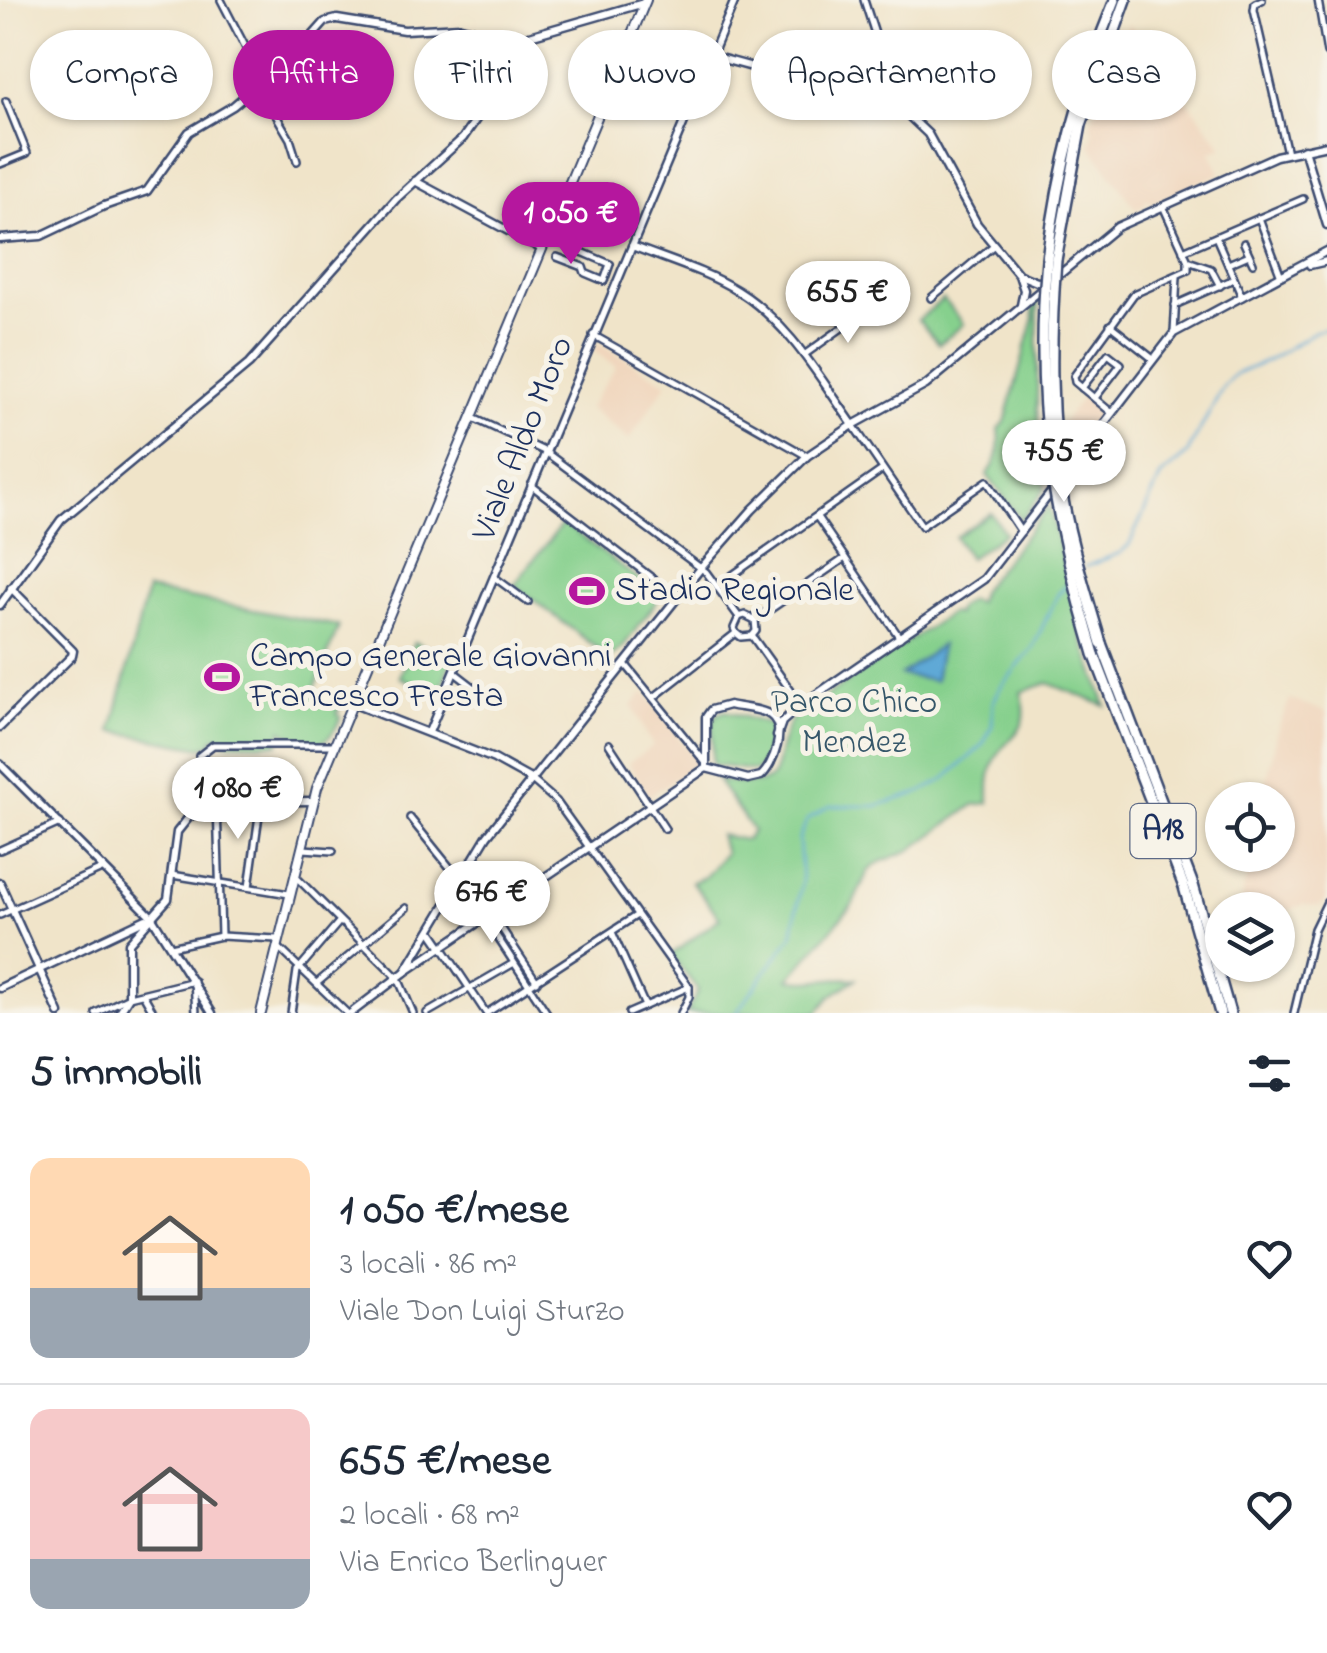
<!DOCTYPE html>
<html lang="it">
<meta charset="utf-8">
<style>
body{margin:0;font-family:"Indie Flower",sans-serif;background:#f2f2f3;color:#1f2937;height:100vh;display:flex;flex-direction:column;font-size:38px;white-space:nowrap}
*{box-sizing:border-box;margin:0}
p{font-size:32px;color:#747a83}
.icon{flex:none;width:55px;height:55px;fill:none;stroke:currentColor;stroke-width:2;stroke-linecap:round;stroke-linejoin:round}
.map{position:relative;height:1013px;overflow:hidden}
.panel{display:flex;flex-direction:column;background:#fff;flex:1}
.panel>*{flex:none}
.hud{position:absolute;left:30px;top:30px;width:1268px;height:90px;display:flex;gap:20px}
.controls{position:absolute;left:1205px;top:782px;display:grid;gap:20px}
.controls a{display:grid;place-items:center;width:90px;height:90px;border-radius:50%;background:#fff;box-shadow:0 2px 8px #0004;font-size:50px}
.price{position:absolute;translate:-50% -85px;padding:0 22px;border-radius:35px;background:#fff;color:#222;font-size:32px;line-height:65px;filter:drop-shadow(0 2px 5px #0008)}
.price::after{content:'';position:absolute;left:50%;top:60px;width:30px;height:22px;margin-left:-15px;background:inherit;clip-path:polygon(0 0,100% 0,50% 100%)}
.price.on{background:#b5179e;color:#fff}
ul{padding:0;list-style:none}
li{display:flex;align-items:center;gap:30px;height:250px;padding:0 30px}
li+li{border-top:2px solid #e0e1e3}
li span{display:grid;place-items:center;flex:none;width:280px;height:200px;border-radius:20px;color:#555}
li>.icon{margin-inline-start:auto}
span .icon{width:120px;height:120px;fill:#fffc;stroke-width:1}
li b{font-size:42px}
h2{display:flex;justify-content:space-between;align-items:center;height:120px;padding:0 30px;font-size:42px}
.chip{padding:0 35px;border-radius:45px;background:#fff;box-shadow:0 2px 8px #0004;font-size:35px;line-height:90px}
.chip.on{background:#b5179e;color:#fff}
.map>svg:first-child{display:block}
.built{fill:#f0d5bc}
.green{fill:#86d08d;stroke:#508076;stroke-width:2.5}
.water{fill:#5fa9d6;stroke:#3d6c9a;stroke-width:2.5}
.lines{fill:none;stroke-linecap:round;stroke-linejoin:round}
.stream{stroke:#5fa9d6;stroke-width:2.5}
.street-casing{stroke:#3b4a6e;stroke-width:10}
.secondary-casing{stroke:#3b4a6e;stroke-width:11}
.primary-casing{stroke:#3b4a6e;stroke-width:12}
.highway-casing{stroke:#3b4a6e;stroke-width:14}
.street{stroke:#fff;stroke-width:5}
.secondary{stroke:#fff;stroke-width:6}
.primary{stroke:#fff;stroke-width:8}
.highway{stroke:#fff;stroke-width:9}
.highway-bridge-casing{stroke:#3b4a6e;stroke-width:14;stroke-linecap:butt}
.highway-bridge{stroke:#fff;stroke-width:9}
.labels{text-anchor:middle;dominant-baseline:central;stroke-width:10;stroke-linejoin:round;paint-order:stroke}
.shield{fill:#f7f3e8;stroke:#5d6a87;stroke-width:2.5}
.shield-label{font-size:32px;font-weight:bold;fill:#1b2f5e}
.street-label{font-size:35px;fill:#1b2f5e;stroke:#f7f3e8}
.poi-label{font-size:35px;fill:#1b2f5e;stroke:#f7f3e8;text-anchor:start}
.park-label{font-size:35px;fill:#36576a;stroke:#f7f3e8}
</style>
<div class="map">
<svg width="1327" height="1013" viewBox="0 0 1327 1013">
<rect width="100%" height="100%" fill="#f7f3e8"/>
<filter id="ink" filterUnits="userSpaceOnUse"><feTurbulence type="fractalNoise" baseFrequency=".01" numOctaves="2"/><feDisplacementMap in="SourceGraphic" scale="20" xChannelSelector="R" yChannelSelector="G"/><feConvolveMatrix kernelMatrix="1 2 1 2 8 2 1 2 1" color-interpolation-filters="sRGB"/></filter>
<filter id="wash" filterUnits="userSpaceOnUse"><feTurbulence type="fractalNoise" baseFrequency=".0048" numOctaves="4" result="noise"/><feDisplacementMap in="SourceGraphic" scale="40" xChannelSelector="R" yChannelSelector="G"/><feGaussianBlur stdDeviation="2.25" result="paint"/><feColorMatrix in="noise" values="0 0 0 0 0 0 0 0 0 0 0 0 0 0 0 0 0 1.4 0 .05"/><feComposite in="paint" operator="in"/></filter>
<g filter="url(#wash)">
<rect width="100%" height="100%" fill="#f0e4c9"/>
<!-- built -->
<g class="built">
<polygon points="1129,24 1223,147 1211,152 1220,174 1151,203 1147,198 1144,206 1136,209 1090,145 1094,130 1090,124"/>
<polygon points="566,206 593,217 590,225 596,228 588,248 554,234"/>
<polygon points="598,343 667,383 629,440 589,408 616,367 594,351"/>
<polygon points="1085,394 1102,410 1073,452 1061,442 1060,426"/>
<polygon points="644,692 698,763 649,796 628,763 653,746 632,706"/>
<polygon points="1290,699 1327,712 1327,899 1320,906 1303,905 1278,915 1278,910 1239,910 1252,855 1278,855 1278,800 1262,800 1279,726"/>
</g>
<!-- green -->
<g class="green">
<path d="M1038,297l-1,112 8,80 -24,31 -34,-45c12,-14 14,-31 12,-46l6,-7 29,-104 -1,-16z"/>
<polygon points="943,299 964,324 939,344 918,320"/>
<path d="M1049,506l35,137 22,63 -58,-23 -27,9c13,45 -14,39 -27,70 -6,14 -5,27 -5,41l-15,2 -63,45 -31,12 -12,9 -15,33 -64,75c23,6 44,-4 67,0l-25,17 -14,17h-130l11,-23 -27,-35 49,-37 -28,-36 13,-5 20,-24 -5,-18 26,5 7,-9 -36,-51c80,13 47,-13 74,-60l159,-107 6,1 1,-6 11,-8 10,2 4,-13z"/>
<polygon points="991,513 1005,533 969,558 955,537"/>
<polygon points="563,523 661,596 622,648 610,658 514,585"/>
<path d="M147,590l192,36 -27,69 28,13 -3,5 4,4c-15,36 -29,30 -59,13l-4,14 -54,-1 -2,-5 -8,-1 -2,6 -11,5 -89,-17z"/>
<polygon points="414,642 452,659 439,694 400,677"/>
<polygon points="726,711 770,725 772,730 763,763 755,771 714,765 712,762 713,722 717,714"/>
</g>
<!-- water -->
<polygon class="water" points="941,645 935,681 901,675"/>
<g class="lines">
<!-- stream -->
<g class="stream">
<polyline points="1085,567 1120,553 1129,545 1161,476 1187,454 1223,387 1234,375 1269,360 1316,331 1327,329"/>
<polyline points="736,1013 792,936 802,881 799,839 807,820 830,806 876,806 919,793 942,781 982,746 992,727 993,703 1000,688 1032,649 1058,594 1072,580"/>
</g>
</g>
</g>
<g filter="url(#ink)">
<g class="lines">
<defs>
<g id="street">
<polyline points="221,0 263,81"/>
<polyline points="864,0 887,71 879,103"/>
<polyline points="1262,0 1255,3 1254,10 1287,153"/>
<polyline points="1318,0 1327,53"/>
<polyline points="258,85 290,139 297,161"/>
<polyline points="0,164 27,153 6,101"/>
<polyline points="1259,218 1281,276"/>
<polyline points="547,237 610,264 604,281 585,273 583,267 557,257"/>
<polyline points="1216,237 1242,297"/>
<polyline points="1244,243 1253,263"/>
<polyline points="1183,251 1303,199"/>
<polyline points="1188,261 1211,269 1220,286"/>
<polyline points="1228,264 1249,255"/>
<polyline points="931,298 994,245"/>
<polyline points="1175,305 1234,279"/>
<polyline points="1110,325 1153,359"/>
<polyline points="1174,333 1177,277"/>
<polyline points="593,335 807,456"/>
<polyline points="804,355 846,325 849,312"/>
<polyline points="1082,388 1108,354 1121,364 1095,398"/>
<polyline points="1112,413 1075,382 1074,376 1134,294 1188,270 1188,261 1163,206"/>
<polyline points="471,417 544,451 706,572 739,617"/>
<polyline points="853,425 922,526 987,481 1021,532"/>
<polyline points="531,485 678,598"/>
<polyline points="817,517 900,638"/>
<polyline points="494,577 528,602"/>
<polyline points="717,586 882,470"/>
<polyline points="755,620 845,558"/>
<polyline points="752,636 801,705"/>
<polyline points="626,665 705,762"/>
<polyline points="454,672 480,692"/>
<polyline points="653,698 736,633 734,628 739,617 745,615 755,620 756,631 752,636 741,637 736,633"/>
<polyline points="609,744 665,829"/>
<polyline points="199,756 213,745 334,745"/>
<polyline points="532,780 556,801 689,987 689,997 681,1013"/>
<polyline points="217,804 221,936"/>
<polyline points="410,818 460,880 547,1013"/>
<polyline points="303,849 333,851"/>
<polyline points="0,850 60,823"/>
<polyline points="172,875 289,894"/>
<polyline points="296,877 398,978 413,1013"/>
<polyline points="249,887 261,801"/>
<polyline points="492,914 537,982"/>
<polyline points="0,915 104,868"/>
<polyline points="612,932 645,1006"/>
<polyline points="277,946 347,1013"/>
<polyline points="171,947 221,936 277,939"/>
<polyline points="442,947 486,1013"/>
<polyline points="317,983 406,908"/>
<polyline points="143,994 154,1013"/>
<polyline points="96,1013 129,997 194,981 196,1013"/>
<polyline points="291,1013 297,971 339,922"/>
<polyline points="427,1013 514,963"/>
<polyline points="487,1013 637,915"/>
<polyline points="629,1013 689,987"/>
<polyline points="1294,1013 1314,929 1327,902"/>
</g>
<g id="secondary">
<polyline points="628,45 649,41 712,56 873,100 908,115 928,134 977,224 1019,275 1024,290 1021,305"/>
<polyline points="1304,149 1327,225"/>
<polyline points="415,181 542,249"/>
<polyline points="0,239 41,236 104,206 147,191 189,132 233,106 301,49 325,22 337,19 404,30 461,27 512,41 644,3"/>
<path d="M632,246c35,14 74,25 106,45 51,32 81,86 115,134"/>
<polyline points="1310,265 1327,261"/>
<polyline points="1020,275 1037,282 1047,281"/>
<polyline points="0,605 61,520 249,364 396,199 463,138 488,102 520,41"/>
<polyline points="351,703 494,759 532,780"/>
<path d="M729,705c11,3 31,3 41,10 18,12 3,51 -9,61l-13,3 -42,-11v-51l5,-7z"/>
<polyline points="0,727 72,656 73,651 11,588"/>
<polyline points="429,732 735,0"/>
<polyline points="777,736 782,722 801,705 984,579 1174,333 1327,251"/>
<polyline points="0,764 151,916 212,1013"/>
<polyline points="0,883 59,1013"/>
<polyline points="431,931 442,947"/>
<polyline points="405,972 487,836 701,568 752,510 807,456 853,425 926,385 1117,227 1276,156 1327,145"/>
<polyline points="0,988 146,919"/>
<polyline points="119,1013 129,997 129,943 168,899 177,832 189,817 222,802 312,801"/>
<polyline points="351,1013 405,972 706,768"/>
</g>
<polyline id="primary" points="261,1013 317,788 646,0"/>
<g id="highway">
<path d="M1047,259c11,-90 33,-175 68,-259"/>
<polyline points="1056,260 1081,125 1126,0"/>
<polyline points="1101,643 1193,885 1230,1013"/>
<polyline points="1094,654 1184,887 1220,1013"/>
</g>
</defs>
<!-- street casing -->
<use href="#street" class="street-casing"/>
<!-- secondary casing -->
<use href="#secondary" class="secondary-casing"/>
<!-- primary casing -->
<use href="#primary" class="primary-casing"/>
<!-- highway casing -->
<use href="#highway" class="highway-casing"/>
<!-- street -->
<use href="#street" class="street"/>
<!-- secondary -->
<use href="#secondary" class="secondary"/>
<!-- primary -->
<use href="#primary" class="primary"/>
<!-- highway -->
<use href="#highway" class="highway"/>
<defs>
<g id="highway-bridge">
<path d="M1047,259c-13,147 5,254 47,395"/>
<path d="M1056,260c-6,80 -7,160 7,240 9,48 24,96 38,143"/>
</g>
</defs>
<!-- highway-bridge casing -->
<use href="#highway-bridge" class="highway-bridge-casing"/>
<!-- highway-bridge -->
<use href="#highway-bridge" class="highway-bridge"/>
</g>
</g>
<!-- icons -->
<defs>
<symbol id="stadium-bare" viewBox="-9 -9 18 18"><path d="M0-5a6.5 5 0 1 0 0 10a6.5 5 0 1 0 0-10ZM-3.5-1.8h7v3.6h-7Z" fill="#b5179e" stroke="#f7f3e8" stroke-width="2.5" paint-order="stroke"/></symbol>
</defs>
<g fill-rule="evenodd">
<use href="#stadium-bare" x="562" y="566" width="50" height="50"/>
<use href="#stadium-bare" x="197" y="652" width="50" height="50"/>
</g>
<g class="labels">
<!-- shield labels -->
<rect class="shield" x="1130.5" y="804" width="65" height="54" rx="8"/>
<g class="shield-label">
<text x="1163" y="831">A18</text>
</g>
<!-- street labels -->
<g class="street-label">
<text transform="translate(524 439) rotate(-68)">Viale Aldo Moro</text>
</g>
<!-- poi labels -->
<g class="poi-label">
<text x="615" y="591">Stadio Regionale</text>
<text x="250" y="657">Campo Generale Giovanni<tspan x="250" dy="40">Francesco Fresta</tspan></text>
</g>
<!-- park labels -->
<g class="park-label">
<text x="854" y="703">Parco Chico<tspan x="854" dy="40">Mendez</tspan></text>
</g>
</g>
</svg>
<div class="controls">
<a><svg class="icon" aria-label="locate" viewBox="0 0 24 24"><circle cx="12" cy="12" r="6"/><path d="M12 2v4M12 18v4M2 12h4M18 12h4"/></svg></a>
<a><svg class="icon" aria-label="layers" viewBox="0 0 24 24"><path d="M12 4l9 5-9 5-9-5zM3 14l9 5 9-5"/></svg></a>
</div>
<b class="price on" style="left:571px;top:267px">1 050 €</b>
<b class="price" style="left:848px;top:346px">655 €</b>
<b class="price" style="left:1064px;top:505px">755 €</b>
<b class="price" style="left:238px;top:842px">1 080 €</b>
<b class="price" style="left:492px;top:946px">676 €</b>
<div class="hud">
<a class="chip">Compra</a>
<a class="chip on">Affitta</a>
<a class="chip">Filtri</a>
<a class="chip">Nuovo</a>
<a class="chip">Appartamento</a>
<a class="chip">Casa</a>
</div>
</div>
<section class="panel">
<h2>5 immobili<svg class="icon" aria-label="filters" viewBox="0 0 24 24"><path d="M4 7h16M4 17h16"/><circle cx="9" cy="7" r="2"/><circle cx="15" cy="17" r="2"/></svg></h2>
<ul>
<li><span style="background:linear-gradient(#ffd9b3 65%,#9aa5b1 0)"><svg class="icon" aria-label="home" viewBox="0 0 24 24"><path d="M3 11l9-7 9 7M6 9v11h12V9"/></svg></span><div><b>1 050 €/mese</b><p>3 locali · 86 m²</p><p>Viale Don Luigi Sturzo</p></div><svg class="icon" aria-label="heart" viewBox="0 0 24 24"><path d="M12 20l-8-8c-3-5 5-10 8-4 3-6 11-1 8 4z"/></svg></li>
<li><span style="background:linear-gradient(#f6c9c9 75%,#9aa5b1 0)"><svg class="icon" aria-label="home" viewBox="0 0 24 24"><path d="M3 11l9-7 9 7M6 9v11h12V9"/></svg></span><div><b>655 €/mese</b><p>2 locali · 68 m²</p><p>Via Enrico Berlinguer</p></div><svg class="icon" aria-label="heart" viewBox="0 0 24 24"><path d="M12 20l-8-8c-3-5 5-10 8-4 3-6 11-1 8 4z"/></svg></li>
</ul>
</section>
